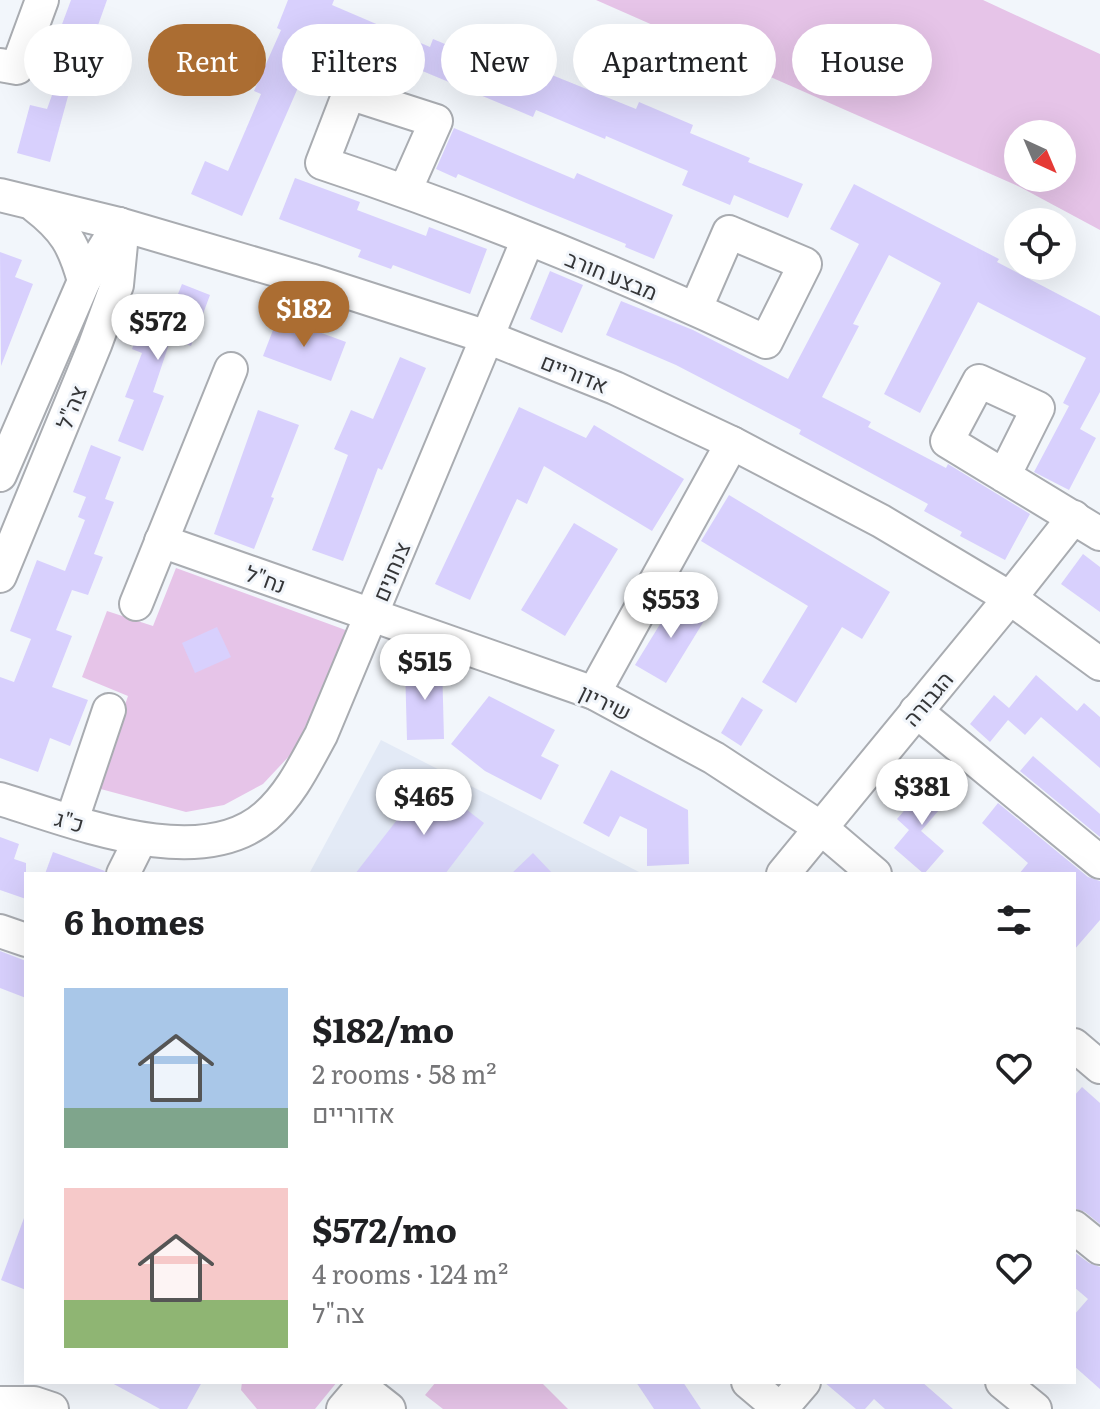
<!DOCTYPE html>
<meta charset="utf-8">
<style>
body{margin:0;font-family:Literata,Heebo,serif;background:#f6f6f6;color:#202124;height:100vh;display:flex;flex-direction:column;font-size:30px;white-space:nowrap}
*{box-sizing:border-box;margin:0}
p{font-size:26px;color:#757577}
.icon{flex:none;width:44px;height:44px;fill:none;stroke:currentColor;stroke-width:2;stroke-linecap:round;stroke-linejoin:round}
.map{position:relative;flex:1;overflow:hidden}
.drawer{position:absolute;left:24px;top:872px;width:1052px;height:512px;display:flex;flex-direction:column;background:#fff;border-radius:0px;box-shadow:0 8px 32px #0002}
.drawer>*{flex:none}
.top-card{position:absolute;left:24px;top:24px;width:1052px;height:72px;display:flex;gap:16px}
.needle{width:52px;rotate:136deg}
.tools{position:absolute;left:1004px;top:120px;display:grid;gap:16px}
.tools a{display:grid;place-items:center;width:72px;height:72px;border-radius:50%;background:#fff;box-shadow:0 8px 32px #0002;font-size:40px}
.price{position:absolute;translate:-50% -68px;padding:0 18px;border-radius:28px;background:#fff;color:#222;font-size:26px;line-height:52px;filter:drop-shadow(0 2px 4px #0008)}
.price::after{content:'';position:absolute;left:50%;top:48px;width:24px;height:18px;margin-left:-12px;background:inherit;clip-path:polygon(0 0,100% 0,50% 100%)}
.price.on{background:#ab6d32;color:#fff}
ul{padding:0;list-style:none}
li{display:flex;align-items:center;gap:24px;height:200px;padding:0 40px}
li span{display:grid;place-items:center;flex:none;width:224px;height:160px;border-radius:0px;color:#555}
li>.icon{margin-inline-start:auto}
span .icon{width:96px;height:96px;fill:#fffc;stroke-width:1}
li b{font-size:34px}
h2{display:flex;justify-content:space-between;align-items:center;height:96px;padding:0 40px;font-size:34px}
.tag{padding:0 28px;border-radius:36px;background:#fff;box-shadow:0 8px 32px #0002;font-size:28px;line-height:72px}
.tag.on{background:#ab6d32;color:#fff}
.map>svg:first-child{display:block}
.built{fill:#e3eaf6}
.green{fill:#e6c4e8;fill-rule:evenodd}
.building{fill:#d8d0fd}
.lines{fill:none;stroke-linecap:round;stroke-linejoin:round}
.minor-casing{stroke:#a9acb1;stroke-width:36}
.minor{stroke:#fff;stroke-width:32}
.labels{text-anchor:middle;dominant-baseline:central;stroke-width:6;stroke-linejoin:round;paint-order:stroke}
.street-label{font-size:22px;fill:#353638;stroke:#f2f6fb}
</style>
<div class="map">
<svg width="1100" height="1409" viewBox="0 0 1100 1409">
<rect width="100%" height="100%" fill="#f2f6fb"/>
<!-- built -->
<polygon class="built" points="381,740 643,874 309,874"/>
<!-- green -->
<g class="green">
<path d="M596,0h387l117,54v176l-80,-43zM1062,134v44h-44v-44z"/>
<polygon points="176,568 351,632 293,752 263,784 224,805 186,812 97,788 128,696 82,677 107,611 153,626"/>
<polygon points="242,1382 337,1382 315,1409 257,1409 241,1390"/>
<polygon points="436,1382 541,1382 568,1409 443,1409 425,1395"/>
</g>
<!-- building -->
<g class="building">
<polygon points="71,0 107,0 86,59 94,62 83,94 70,89 50,162 17,153 30,105 47,109 65,59 51,54"/>
<polygon points="288,0 334,0 332,5 430,47 433,39 500,67 505,56 636,109 639,102 693,125 690,133 750,158 748,162 803,184 788,218 734,195 730,205 682,185 688,171 606,136 605,139 536,110 533,117 396,60 389,76 321,47 312,69 307,67 242,216 191,194 205,161 228,171 261,94 254,91 281,30 277,28"/>
<polygon points="454,128 574,179 577,173 673,215 654,259 625,247 626,244 531,205 458,174 456,178 436,169"/>
<polygon points="295,178 360,202 357,210 426,236 429,227 487,249 470,294 393,265 391,269 358,257 361,250 279,219"/>
<polygon points="854,184 999,259 997,262 1100,316 1100,392 1080,429 1096,438 1069,490 1034,472 1069,406 1063,403 1086,358 978,302 920,413 884,394 941,283 889,255 853,324 859,326 822,397 871,422 868,427 946,468 948,464 1030,514 1005,560 960,536 962,532 924,511 928,504 799,434 801,430 676,365 606,335 621,301 693,330 788,379 859,244 830,229"/>
<polygon points="0,252 22,260 15,277 33,284 1,366"/>
<polygon points="550,271 583,285 562,333 530,319"/>
<polygon points="182,284 210,295 191,346 171,338 153,392 164,396 143,451 118,441 134,400 125,397 142,353 132,349 144,316 166,324"/>
<polygon points="278,317 346,342 331,381 263,356"/>
<polygon points="400,357 426,368 382,470 378,468 343,561 312,550 348,455 334,449 351,410 373,419"/>
<polygon points="519,407 586,438 594,425 684,479 652,531 544,466 527,504 517,499 470,600 435,584"/>
<polygon points="258,410 299,425 271,497 274,498 254,549 214,534"/>
<polygon points="91,445 121,457 105,499 114,502 94,554 103,557 88,595 72,590 56,630 72,636 52,687 88,700 70,746 50,738 38,772 0,758 0,677 14,682 31,639 10,631 37,560 65,571 85,520 78,517 86,497 73,492"/>
<polygon points="729,495 890,592 862,639 842,627 796,703 762,682 808,606 701,541"/>
<polygon points="574,523 618,549 565,636 521,610"/>
<polygon points="1083,554 1100,567 1100,612 1061,584"/>
<polygon points="676,598 707,616 666,683 635,665"/>
<polygon points="217,627 231,657 195,673 182,643"/>
<polygon points="442,663 444,739 407,740 405,665"/>
<polygon points="1036,675 1077,711 1084,703 1100,717 1100,768 1041,717 1025,735 1008,720 990,742 970,724 994,695 1009,708"/>
<polygon points="489,696 555,730 541,756 559,765 541,800 485,771 451,744"/>
<polygon points="742,697 763,710 741,746 721,733"/>
<polygon points="1033,756 1100,814 1100,837 1020,771"/>
<polygon points="611,770 688,810 689,864 647,866 647,829 620,816 609,837 583,823"/>
<polygon points="932,778 952,795 921,831 944,851 924,874 894,848 909,830 897,819"/>
<polygon points="428,780 484,823 445,874 355,874"/>
<polygon points="998,803 1088,877 1100,881 1100,920 1074,950 1074,874 1019,874 1028,863 982,823"/>
<polygon points="0,837 19,844 14,859 26,863 26,899 0,890"/>
<polygon points="53,852 105,871 104,874 45,874"/>
<polygon points="533,853 553,874 511,874"/>
<polygon points="0,951 26,961 26,998 0,988"/>
<polygon points="1082,1087 1100,1103 1100,1224 1085,1212 1074,1208 1074,1096"/>
<polygon points="24,1218 26,1218 26,1290 1,1280"/>
<polygon points="1074,1252 1089,1263 1100,1267 1100,1389 1074,1366 1074,1315 1088,1299 1074,1287"/>
<polygon points="110,1382 202,1382 187,1409 160,1409"/>
<polygon points="636,1382 683,1382 701,1409 654,1409"/>
<polygon points="824,1382 922,1382 953,1409 885,1409 874,1399 865,1409 856,1409"/>
</g>
<g class="lines">
<defs>
<g id="minor">
<polyline points="0,65 17,68 42,0"/>
<path d="M405,191l31,-70 -87,-28 -27,70c151,50 300,111 444,179l39,-78 -76,-32 -33,76"/>
<polyline points="0,195 119,224 310,280 487,337 615,388 732,443 881,521 1010,598 1100,664"/>
<path d="M35,206c30,23 39,39 49,75"/>
<polyline points="0,475 84,281 119,224"/>
<polyline points="1004,476 1038,408 979,381 947,441 1100,534"/>
<polyline points="161,541 594,693 714,758 821,828 875,874"/>
<polyline points="0,576 95,345 117,285 121,244 119,224"/>
<polyline points="136,604 231,369"/>
<polyline points="594,693 732,443"/>
<polyline points="916,711 1100,862"/>
<path d="M0,799c73,22 200,75 266,17 25,-22 39,-52 55,-81l207,-496"/>
<polyline points="72,820 109,710"/>
<polyline points="123,874 140,840"/>
<polyline points="783,874 1010,598 1074,517"/>
<polyline points="0,931 26,940"/>
<polyline points="1074,1045 1100,1067"/>
<polyline points="1074,1227 1100,1248"/>
<polyline points="748,1382 780,1409"/>
<polyline points="1002,1382 1035,1409"/>
<polyline points="361,1387 389,1409"/>
<polyline points="0,1403 34,1403 52,1409"/>
<polyline points="343,1409 366,1382"/>
<polyline points="781,1409 804,1382"/>
</g>
</defs>
<!-- minor casing -->
<use href="#minor" class="minor-casing"/>
<!-- minor -->
<use href="#minor" class="minor"/>
</g>
<g class="labels">
<!-- street labels -->
<g class="street-label">
<text transform="translate(612 274) rotate(22)">מבצע חורב</text>
<text transform="translate(575 372) rotate(22)">אדוריים</text>
<text transform="translate(70 407) rotate(-68)">צה"ל</text>
<text transform="translate(390 571) rotate(-67)">צנחנים</text>
<text transform="translate(266 578) rotate(20)">נח"ל</text>
<text transform="translate(927 698) rotate(-50)">הגבורה</text>
<text transform="translate(606 701) rotate(26)">שיריון</text>
<text transform="translate(70 820) rotate(16)">כ"ג</text>
</g>
</g>
</svg>
<div class="tools">
<a><svg class="needle" viewBox="-14 -14 28 28"><path d="M0-13l5 13h-10z" fill="#e53935"/><path d="M0 13l5-13h-10z" fill="#757577"/></svg></a>
<a><svg class="icon" aria-label="locate" viewBox="0 0 24 24"><circle cx="12" cy="12" r="6"/><path d="M12 2v4M12 18v4M2 12h4M18 12h4"/></svg></a>
</div>
<b class="price on" style="left:304px;top:349px">$182</b>
<b class="price" style="left:158px;top:362px">$572</b>
<b class="price" style="left:671px;top:640px">$553</b>
<b class="price" style="left:425px;top:702px">$515</b>
<b class="price" style="left:922px;top:827px">$381</b>
<b class="price" style="left:424px;top:837px">$465</b>
<div class="top-card">
<a class="tag">Buy</a>
<a class="tag on">Rent</a>
<a class="tag">Filters</a>
<a class="tag">New</a>
<a class="tag">Apartment</a>
<a class="tag">House</a>
</div>
<section class="drawer">
<h2>6 homes<svg class="icon" aria-label="filters" viewBox="0 0 24 24"><path d="M4 7h16M4 17h16"/><circle cx="9" cy="7" r="2"/><circle cx="15" cy="17" r="2"/></svg></h2>
<ul>
<li><span style="background:linear-gradient(#a9c7e8 75%,#7fa58c 0)"><svg class="icon" aria-label="home" viewBox="0 0 24 24"><path d="M3 11l9-7 9 7M6 9v11h12V9"/></svg></span><div><b>$182/mo</b><p>2 rooms · 58 m²</p><p>אדוריים</p></div><svg class="icon" aria-label="heart" viewBox="0 0 24 24"><path d="M12 20l-8-8c-3-5 5-10 8-4 3-6 11-1 8 4z"/></svg></li>
<li><span style="background:linear-gradient(#f6c9c9 70%,#8fb573 0)"><svg class="icon" aria-label="home" viewBox="0 0 24 24"><path d="M3 11l9-7 9 7M6 9v11h12V9"/></svg></span><div><b>$572/mo</b><p>4 rooms · 124 m²</p><p>צה&quot;ל</p></div><svg class="icon" aria-label="heart" viewBox="0 0 24 24"><path d="M12 20l-8-8c-3-5 5-10 8-4 3-6 11-1 8 4z"/></svg></li>
</ul>
</section>
</div>
